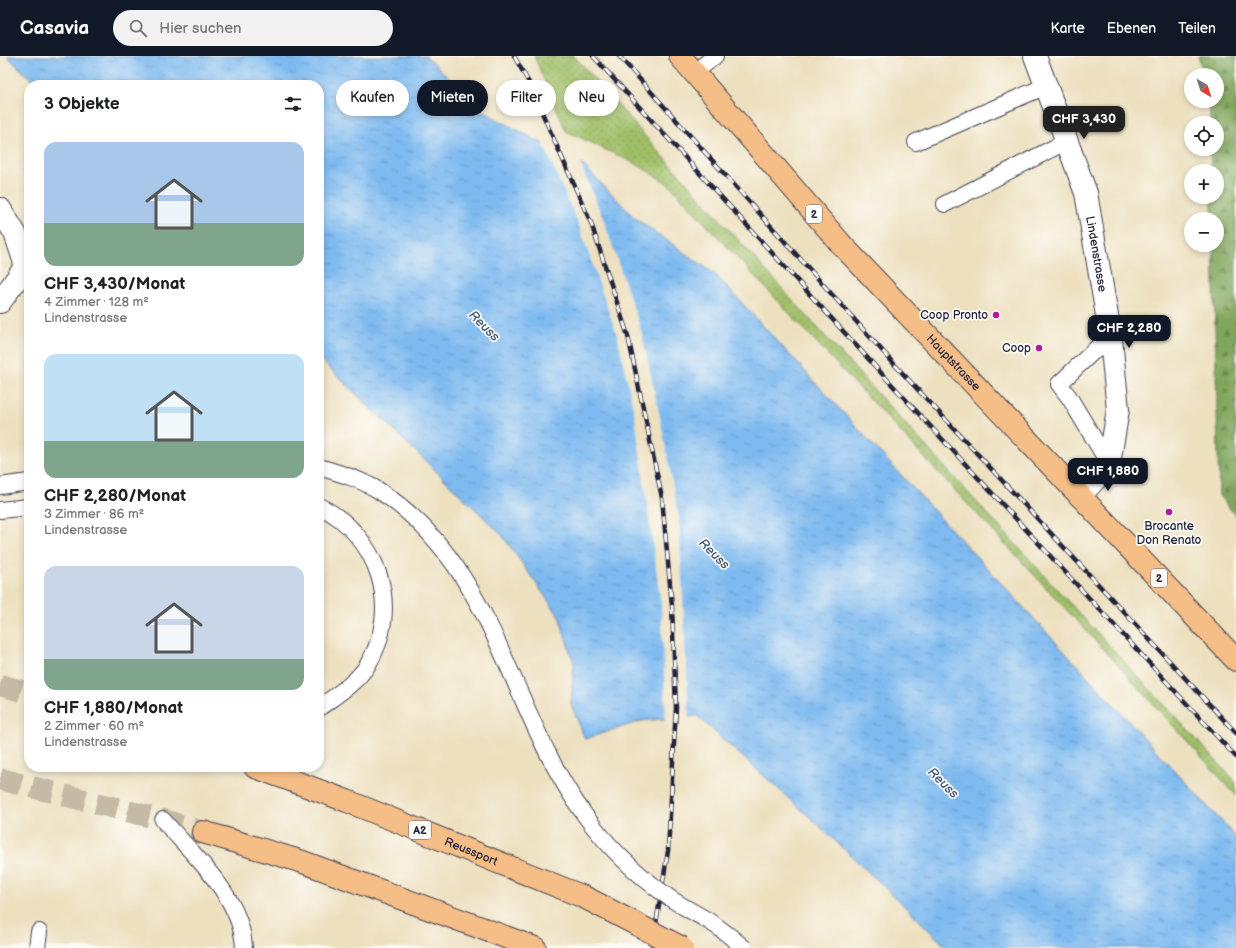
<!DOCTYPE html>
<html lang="de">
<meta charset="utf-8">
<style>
body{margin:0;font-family:"Balsamiq Sans",sans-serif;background:#f2f2f2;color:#202124;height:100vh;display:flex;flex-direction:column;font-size:15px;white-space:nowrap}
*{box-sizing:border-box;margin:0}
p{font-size:13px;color:#757577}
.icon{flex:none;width:22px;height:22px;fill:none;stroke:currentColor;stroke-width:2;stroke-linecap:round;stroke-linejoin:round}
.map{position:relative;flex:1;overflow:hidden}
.drawer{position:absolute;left:24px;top:24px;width:300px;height:692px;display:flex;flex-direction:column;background:#fff;border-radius:16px;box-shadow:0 2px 6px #0003}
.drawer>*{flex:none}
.top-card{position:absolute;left:336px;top:24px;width:380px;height:36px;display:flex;gap:8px}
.needle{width:26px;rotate:141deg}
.fabs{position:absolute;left:1184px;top:12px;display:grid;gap:8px}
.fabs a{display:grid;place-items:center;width:40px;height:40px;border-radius:50%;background:#fff;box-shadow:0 2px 6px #0003;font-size:20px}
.price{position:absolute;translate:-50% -34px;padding:0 9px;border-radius:8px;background:#111827;color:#fff;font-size:13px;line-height:26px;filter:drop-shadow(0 1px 2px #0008)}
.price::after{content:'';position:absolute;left:50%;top:24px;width:12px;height:9px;margin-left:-6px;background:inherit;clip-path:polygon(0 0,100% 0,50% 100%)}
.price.current{background:#222;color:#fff}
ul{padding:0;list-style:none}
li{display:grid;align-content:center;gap:8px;height:212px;padding:0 20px}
li span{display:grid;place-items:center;height:124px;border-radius:12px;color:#555}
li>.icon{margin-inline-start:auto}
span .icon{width:72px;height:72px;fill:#fffc;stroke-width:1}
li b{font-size:17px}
h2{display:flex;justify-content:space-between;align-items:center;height:48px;padding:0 20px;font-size:17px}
.pill{padding:0 14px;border-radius:18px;background:#fff;box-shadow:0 2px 6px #0003;font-size:14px;line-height:36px}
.pill.current{background:#111827;color:#fff}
header{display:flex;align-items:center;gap:24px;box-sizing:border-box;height:56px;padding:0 20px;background:#111827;color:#fff}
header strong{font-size:19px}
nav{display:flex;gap:22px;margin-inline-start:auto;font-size:14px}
.search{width:280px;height:36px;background:#f2f2f2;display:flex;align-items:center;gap:10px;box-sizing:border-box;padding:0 14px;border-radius:22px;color:#757577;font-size:15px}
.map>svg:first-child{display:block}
.grass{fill:url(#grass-dots);stroke:#617152}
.forest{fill:url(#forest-firs);stroke:#51644c}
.water{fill:url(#water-ripples);stroke:#506e96}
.pier{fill:#ede0bf}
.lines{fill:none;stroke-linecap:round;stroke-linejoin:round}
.motorway-tunnel{stroke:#c4baa5;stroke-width:22;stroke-dasharray:22 11;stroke-linecap:butt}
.service-casing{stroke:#403e4f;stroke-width:18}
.minor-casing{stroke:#403e4f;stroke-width:24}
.primary-casing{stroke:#403e4f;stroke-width:24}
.motorway-casing{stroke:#403e4f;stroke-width:24}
.service{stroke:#fff;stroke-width:16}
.minor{stroke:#fff;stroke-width:22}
.primary{stroke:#f6be87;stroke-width:22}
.motorway{stroke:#f6be87;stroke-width:22}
.rail-casing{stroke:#22223b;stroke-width:4.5}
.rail{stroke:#fdfcf7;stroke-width:3;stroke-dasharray:9;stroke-linecap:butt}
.service-bridge-casing{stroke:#403e4f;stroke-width:18;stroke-linecap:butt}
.motorway-bridge-casing{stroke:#403e4f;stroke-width:24;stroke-linecap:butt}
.service-bridge{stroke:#fff;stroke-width:16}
.motorway-bridge{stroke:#f6be87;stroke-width:22}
.poi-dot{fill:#b5179e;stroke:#fdfcf7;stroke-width:1.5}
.labels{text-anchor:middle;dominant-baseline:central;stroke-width:3.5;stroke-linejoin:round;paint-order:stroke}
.shield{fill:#fdfcf7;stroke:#646373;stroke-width:1}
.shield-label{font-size:11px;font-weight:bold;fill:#22223b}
.street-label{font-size:12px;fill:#22223b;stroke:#fdfcf7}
.poi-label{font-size:12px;fill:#22223b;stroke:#fdfcf7;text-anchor:end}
.water-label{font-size:13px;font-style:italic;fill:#42577a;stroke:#fdfcf7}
</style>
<header>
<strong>Casavia</strong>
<div class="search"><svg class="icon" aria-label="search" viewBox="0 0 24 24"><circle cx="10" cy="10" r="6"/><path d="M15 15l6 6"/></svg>Hier suchen</div>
<nav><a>Karte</a><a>Ebenen</a><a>Teilen</a></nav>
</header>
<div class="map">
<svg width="1236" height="892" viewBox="0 0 1236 892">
<defs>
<pattern id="grass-dots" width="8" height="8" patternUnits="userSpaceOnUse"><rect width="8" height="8" fill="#a0c068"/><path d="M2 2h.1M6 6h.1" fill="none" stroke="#829c57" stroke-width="1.8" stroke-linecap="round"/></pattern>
<pattern id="forest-firs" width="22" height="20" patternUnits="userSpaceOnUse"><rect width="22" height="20" fill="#80a65c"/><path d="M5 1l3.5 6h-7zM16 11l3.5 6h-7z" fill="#68874d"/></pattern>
<pattern id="water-ripples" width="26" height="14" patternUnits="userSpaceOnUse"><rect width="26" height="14" fill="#7ebaf0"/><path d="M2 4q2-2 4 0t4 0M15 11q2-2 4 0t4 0" fill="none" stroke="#6797c4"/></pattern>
</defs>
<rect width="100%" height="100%" fill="#fdfcf7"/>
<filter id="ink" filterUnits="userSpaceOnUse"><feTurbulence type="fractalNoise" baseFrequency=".025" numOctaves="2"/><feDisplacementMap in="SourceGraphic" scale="8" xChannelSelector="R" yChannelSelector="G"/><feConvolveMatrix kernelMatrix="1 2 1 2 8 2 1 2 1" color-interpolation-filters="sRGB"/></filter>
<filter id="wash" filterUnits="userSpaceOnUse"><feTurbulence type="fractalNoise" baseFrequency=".012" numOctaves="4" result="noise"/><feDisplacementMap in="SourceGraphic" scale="16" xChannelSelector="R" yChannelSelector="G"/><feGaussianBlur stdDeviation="0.9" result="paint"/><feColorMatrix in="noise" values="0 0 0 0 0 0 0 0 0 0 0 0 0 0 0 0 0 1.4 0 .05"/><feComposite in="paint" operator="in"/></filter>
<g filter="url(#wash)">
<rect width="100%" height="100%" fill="#ede0bf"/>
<!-- grass -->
<path class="grass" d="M534,0h40c217,245 438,486 662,726v13l-128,-141 -420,-449 -21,-22 -31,-19 -70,-33z"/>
<!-- forest -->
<polygon class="forest" points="1198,0 1236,0 1236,460 1219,440 1213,189 1217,189 1217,163 1212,163 1212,141 1217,141 1217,115 1211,115 1210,93 1217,93 1217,67 1210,67 1209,45 1217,45 1217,19 1204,19"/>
<!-- water -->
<path class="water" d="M7,0h419l60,57 98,53 51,52 80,56 521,563v111h-289c-81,-81 -165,-156 -250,-232l-56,5 -56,18 -14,-35 3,-40 -15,-48 -57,-81 -183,-177v-273h-282z"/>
<!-- pier -->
<polygon class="pier" points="542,85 579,105 603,162 641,274 659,356 679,462 689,663 666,665 661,547 635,361 618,282 580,172"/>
</g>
<g filter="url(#ink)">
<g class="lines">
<!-- motorway-tunnel -->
<g class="motorway-tunnel">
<polyline points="0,629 29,637"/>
<polyline points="0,723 163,764 203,776"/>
</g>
<defs>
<g id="service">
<polyline points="694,17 715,0"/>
<polyline points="916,86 1046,30"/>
<polyline points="945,148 1067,85"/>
<polyline points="1109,408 1069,341 1059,328 1100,289 1111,283"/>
<polyline points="0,430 29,426"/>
<path d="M319,450c60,29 84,103 48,160 -11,17 -32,30 -48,42"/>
<polyline points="0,454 29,451"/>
<path d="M163,764c31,36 79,77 81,128"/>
<polyline points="37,892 39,876"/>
</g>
<g id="minor">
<path id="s1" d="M1035,0l51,137 25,146 7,71 -9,54 -29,32"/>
<polyline points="0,153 15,177 26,210"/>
<polyline points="0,246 26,210 29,211"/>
</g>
<g id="primary">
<path id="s2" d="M680,0l161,188 395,416"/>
</g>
<g id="motorway">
<path id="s3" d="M255,711l92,34 237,96"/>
<polyline points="203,776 303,806 535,892"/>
</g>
</defs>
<!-- service casing -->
<use href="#service" class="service-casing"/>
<!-- minor casing -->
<use href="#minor" class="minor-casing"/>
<!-- primary casing -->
<use href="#primary" class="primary-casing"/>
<!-- motorway casing -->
<use href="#motorway" class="motorway-casing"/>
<!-- service -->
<use href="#service" class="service"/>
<!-- minor -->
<use href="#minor" class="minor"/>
<!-- primary -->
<use href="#primary" class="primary"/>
<!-- motorway -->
<use href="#motorway" class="motorway"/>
<defs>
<g id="rail">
<polyline points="514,0 528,25 591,167 628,280 662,442 672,550 676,652 668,795 652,892"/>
<polyline points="593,0 883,319 1236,701"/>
<polyline points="619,0 895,309 1236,677"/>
</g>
</defs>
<!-- rail casing -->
<use href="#rail" class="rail-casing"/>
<!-- rail -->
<use href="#rail" class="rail"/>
<defs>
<path id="service-bridge" d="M319,411c20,6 41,12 59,23 118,75 130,219 206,324 23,32 51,59 83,82 15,11 33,19 48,29 10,7 20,15 29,23"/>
<polyline id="motorway-bridge" points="584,841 682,892"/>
</defs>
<!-- service-bridge casing -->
<use href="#service-bridge" class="service-bridge-casing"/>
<!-- motorway-bridge casing -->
<use href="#motorway-bridge" class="motorway-bridge-casing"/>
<!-- service-bridge -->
<use href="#service-bridge" class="service-bridge"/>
<!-- motorway-bridge -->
<use href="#motorway-bridge" class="motorway-bridge"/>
</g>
</g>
<!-- markers -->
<g class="poi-dot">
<circle cx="996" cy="259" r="4"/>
<circle cx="1039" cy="292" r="4"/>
<circle cx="1169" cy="456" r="4"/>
</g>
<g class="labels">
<!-- shield labels -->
<g class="shield">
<rect x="806" y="149" width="16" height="18" rx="3"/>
<rect x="1151" y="513" width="16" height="18" rx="3"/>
<rect x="409" y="765" width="22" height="18" rx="3"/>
</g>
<g class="shield-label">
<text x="814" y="158">2</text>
<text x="1159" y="522">2</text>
<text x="420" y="774">A2</text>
</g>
<!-- street labels -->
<g class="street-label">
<text stroke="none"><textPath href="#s1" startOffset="208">Lindenstrasse</textPath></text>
<text stroke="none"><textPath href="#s2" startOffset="411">Hauptstrasse</textPath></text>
<text stroke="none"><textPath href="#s3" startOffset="232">Reussport</textPath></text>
</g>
<!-- poi labels -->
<g class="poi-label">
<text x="988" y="259">Coop Pronto</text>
<text x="1031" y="292">Coop</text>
<text x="1169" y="470" text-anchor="middle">Brocante<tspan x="1169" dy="14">Don Renato</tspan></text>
</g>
<!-- water labels -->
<g class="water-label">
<text transform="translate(484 270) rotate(45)">Reuss</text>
<text transform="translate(714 498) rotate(45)">Reuss</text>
<text transform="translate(943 727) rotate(45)">Reuss</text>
</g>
</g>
</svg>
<div class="fabs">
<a><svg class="needle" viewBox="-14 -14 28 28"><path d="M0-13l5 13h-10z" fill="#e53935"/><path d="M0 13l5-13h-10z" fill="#757577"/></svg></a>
<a><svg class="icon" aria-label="locate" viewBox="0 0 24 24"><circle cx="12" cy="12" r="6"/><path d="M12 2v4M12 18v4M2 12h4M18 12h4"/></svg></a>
<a>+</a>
<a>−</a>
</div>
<b class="price current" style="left:1084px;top:84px">CHF 3,430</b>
<b class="price" style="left:1129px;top:293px">CHF 2,280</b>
<b class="price" style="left:1108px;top:436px">CHF 1,880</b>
<div class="top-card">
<a class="pill">Kaufen</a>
<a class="pill current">Mieten</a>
<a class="pill">Filter</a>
<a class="pill">Neu</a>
</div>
<section class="drawer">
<h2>3 Objekte<svg class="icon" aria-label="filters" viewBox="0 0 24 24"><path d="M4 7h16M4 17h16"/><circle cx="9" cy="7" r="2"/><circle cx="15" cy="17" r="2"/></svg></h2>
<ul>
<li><span style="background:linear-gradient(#a9c7e8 65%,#7fa58c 0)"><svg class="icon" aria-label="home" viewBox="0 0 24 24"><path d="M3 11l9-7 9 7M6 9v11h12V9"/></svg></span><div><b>CHF 3,430/Monat</b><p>4 Zimmer · 128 m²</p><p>Lindenstrasse</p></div></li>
<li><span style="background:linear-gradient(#bfe0f5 70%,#7fa58c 0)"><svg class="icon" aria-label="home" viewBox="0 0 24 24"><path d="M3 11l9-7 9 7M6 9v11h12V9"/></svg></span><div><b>CHF 2,280/Monat</b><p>3 Zimmer · 86 m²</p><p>Lindenstrasse</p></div></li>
<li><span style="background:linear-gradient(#c9d6e8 75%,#7fa58c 0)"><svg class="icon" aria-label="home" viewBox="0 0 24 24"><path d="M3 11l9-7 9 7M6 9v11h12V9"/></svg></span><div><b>CHF 1,880/Monat</b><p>2 Zimmer · 60 m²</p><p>Lindenstrasse</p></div></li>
</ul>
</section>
</div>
